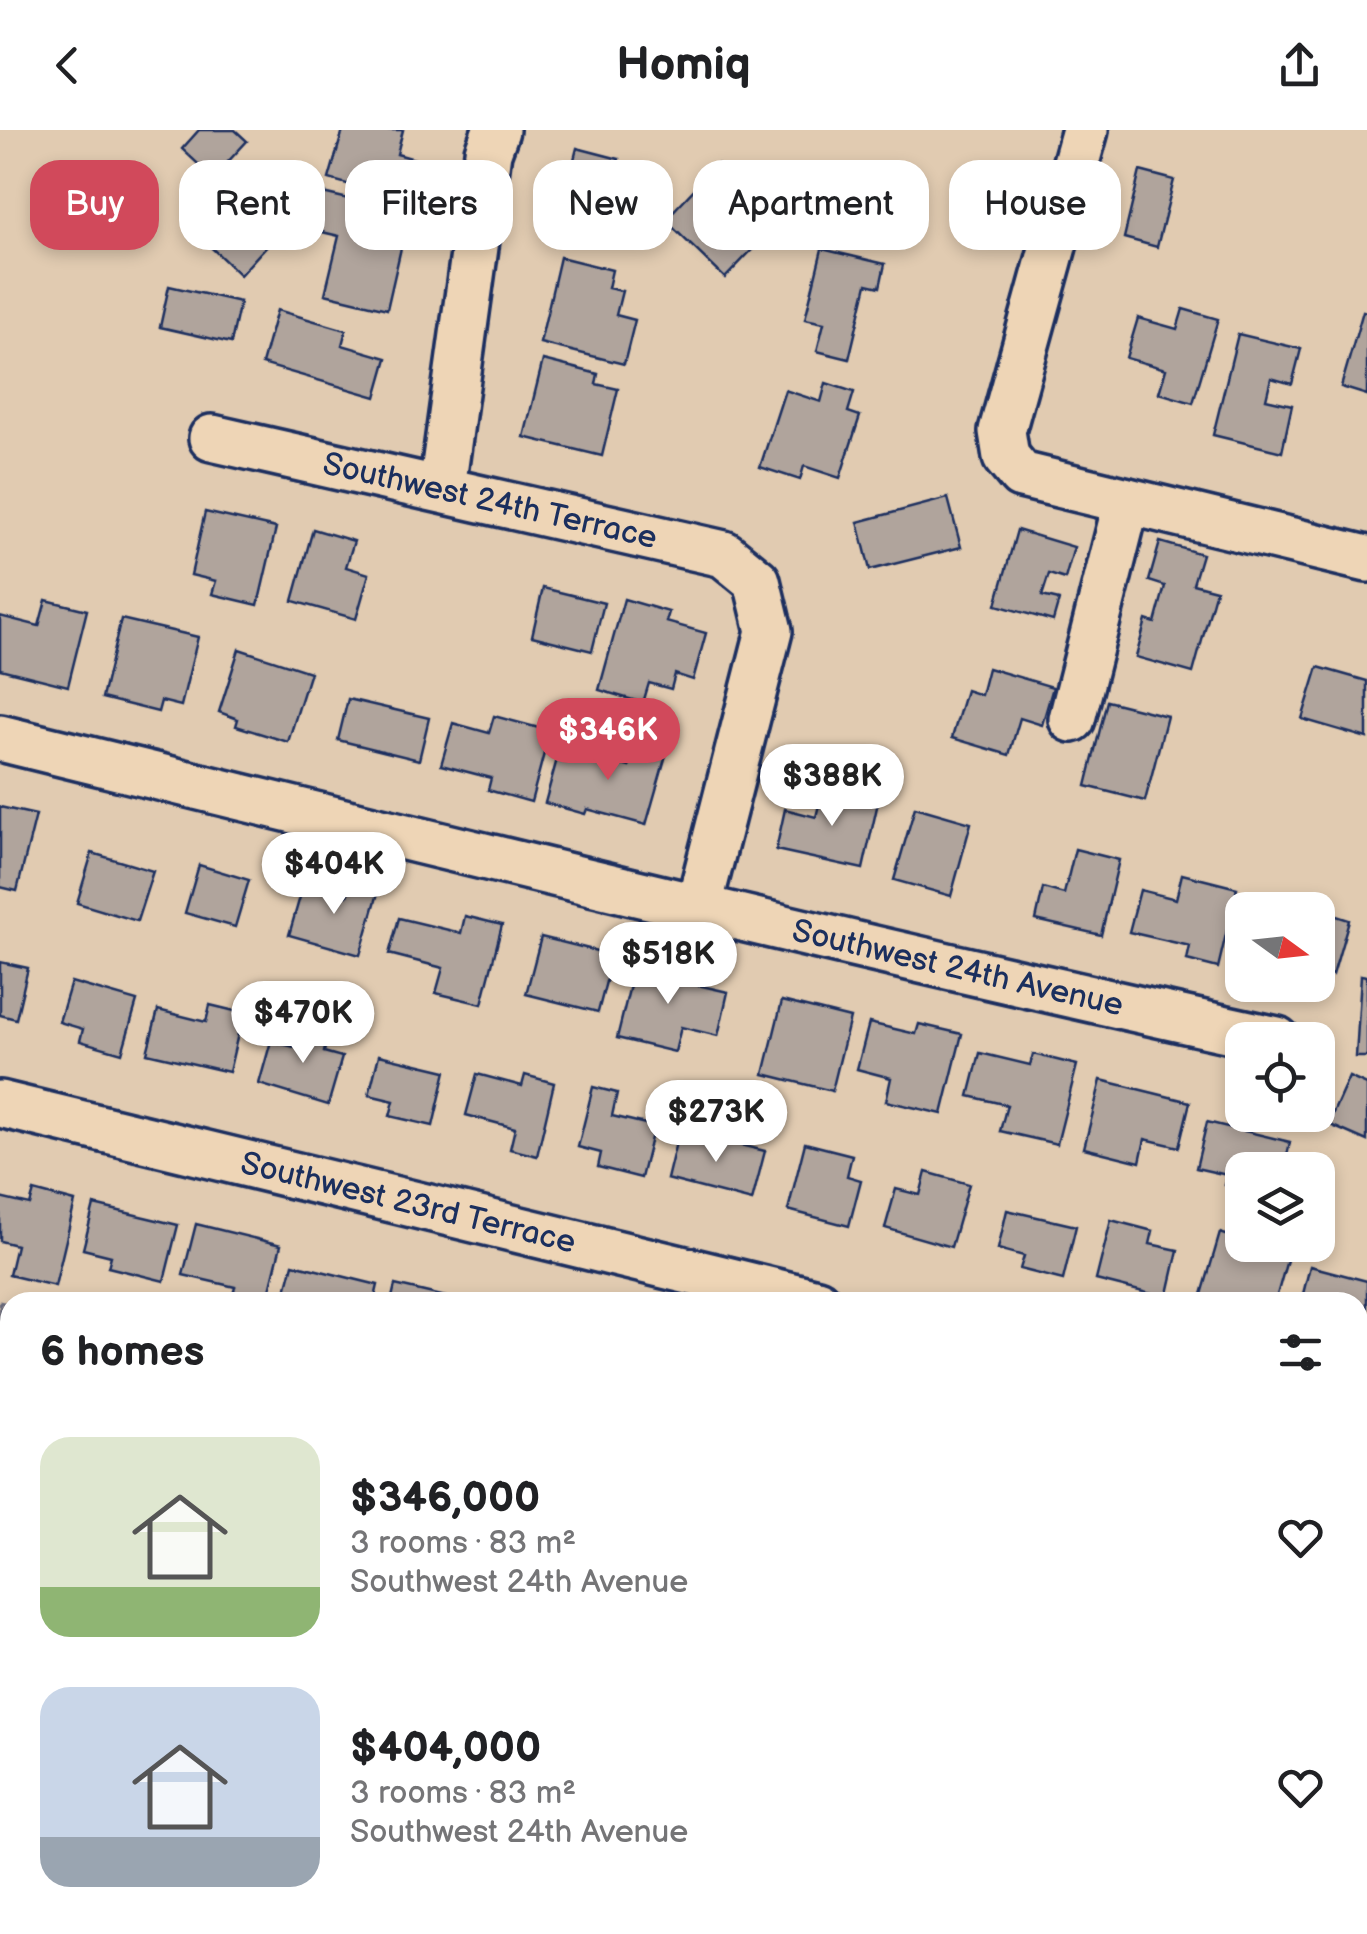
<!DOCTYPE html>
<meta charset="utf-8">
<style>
body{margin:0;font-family:"Balsamiq Sans",sans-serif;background:#f2f2f2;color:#202124;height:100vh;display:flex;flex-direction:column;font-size:38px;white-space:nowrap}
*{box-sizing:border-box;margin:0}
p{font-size:32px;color:#757577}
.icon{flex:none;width:55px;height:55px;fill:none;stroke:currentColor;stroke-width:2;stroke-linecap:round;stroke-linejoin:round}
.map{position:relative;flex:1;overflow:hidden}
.sheet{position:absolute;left:0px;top:1162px;width:1368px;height:642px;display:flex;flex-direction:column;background:#fff;border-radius:30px 30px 0 0;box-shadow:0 5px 15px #0003}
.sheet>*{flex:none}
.hud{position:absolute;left:30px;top:30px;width:1308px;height:90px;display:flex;gap:20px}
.needle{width:65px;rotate:105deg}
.buttons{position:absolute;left:1225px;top:762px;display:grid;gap:20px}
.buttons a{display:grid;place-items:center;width:110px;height:110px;border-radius:20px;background:#fff;box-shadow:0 5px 15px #0003;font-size:50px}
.price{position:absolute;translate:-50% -85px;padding:0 22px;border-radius:35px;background:#fff;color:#222;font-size:32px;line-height:65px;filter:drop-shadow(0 2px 5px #0008)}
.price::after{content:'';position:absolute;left:50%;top:60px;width:30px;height:22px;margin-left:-15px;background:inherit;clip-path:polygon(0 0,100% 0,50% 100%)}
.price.active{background:#d1495b;color:#fff}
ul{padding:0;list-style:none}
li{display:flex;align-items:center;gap:30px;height:250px;padding:0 40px}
li span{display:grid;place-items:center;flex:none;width:280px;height:200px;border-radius:30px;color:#555}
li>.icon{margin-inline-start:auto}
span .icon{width:120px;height:120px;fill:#fffc;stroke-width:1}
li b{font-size:42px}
h2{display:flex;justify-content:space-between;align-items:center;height:120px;padding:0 40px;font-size:42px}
.tag{padding:0 35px;border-radius:30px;background:#fff;box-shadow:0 5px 15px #0003;font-size:35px;line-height:90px}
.tag.active{background:#d1495b;color:#fff}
header{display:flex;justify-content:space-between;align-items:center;height:130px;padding:0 40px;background:#fff;font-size:45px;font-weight:700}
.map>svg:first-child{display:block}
.water{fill:#9e9595;stroke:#6a6c7f;stroke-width:2.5}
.building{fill:#b0a49c;stroke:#1b2f5e;stroke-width:2.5}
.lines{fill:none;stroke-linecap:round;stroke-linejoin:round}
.minor-casing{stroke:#1b2f5e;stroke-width:52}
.minor{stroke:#eed5b6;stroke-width:45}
.labels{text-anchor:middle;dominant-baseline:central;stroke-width:9;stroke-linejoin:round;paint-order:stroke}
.street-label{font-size:32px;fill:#1b2f5e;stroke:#eed5b6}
</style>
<header><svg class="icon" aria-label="back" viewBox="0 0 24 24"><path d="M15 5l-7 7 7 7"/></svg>Homiq<svg class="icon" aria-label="share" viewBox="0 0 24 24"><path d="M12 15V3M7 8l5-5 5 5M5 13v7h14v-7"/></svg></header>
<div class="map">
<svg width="1367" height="1804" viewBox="0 0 1367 1804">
<rect width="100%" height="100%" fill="#e1cbb1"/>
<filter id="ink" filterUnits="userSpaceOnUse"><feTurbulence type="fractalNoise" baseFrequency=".01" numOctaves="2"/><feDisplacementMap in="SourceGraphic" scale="20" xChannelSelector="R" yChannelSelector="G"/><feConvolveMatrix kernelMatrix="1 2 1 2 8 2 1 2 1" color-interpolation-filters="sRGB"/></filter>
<g filter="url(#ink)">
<!-- water -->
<g class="water">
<polygon points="0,1172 10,1174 10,1255 0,1252"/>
<polygon points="1358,1495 1367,1497 1367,1581 1358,1579"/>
<polygon points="0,1637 10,1639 10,1724 0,1722"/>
<polygon points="301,1795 642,1795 679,1804 338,1804"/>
</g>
<!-- building -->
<g class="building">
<polygon points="199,0 235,0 247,11 213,48 182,19"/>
<polygon points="343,0 403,0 397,24 415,29 404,70 329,49"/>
<polygon points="577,18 619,29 606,79 564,69"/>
<polygon points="718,34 751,65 743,73 771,100 725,148 665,90"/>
<polygon points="1140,41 1174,50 1157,117 1124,108"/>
<polygon points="314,61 409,83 387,179 325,164 339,106 305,98"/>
<polygon points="226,71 270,112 240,145 196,103"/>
<polygon points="822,119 885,134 880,157 867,154 849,229 817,221 824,193 805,189"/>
<polygon points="560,127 612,140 608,158 622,161 616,185 635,190 624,234 540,213"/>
<polygon points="169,156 240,172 231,213 160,197"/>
<polygon points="1183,179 1218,189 1193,273 1159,263 1166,239 1126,228 1138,188 1177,199"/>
<polygon points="277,180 346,200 342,215 387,228 376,267 262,234"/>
<polygon points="1363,181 1367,182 1367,265 1341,257"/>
<polygon points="1238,204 1301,219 1292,254 1271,248 1266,269 1292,275 1282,322 1213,305"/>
<polygon points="543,230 598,244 596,254 618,259 602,326 524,307"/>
<polygon points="826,253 854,262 848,282 860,286 840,348 804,336 800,350 760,337 785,260 821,272"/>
<polygon points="948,368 961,417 870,440 858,392"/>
<polygon points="205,382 276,398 258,475 212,464 216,451 191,445"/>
<polygon points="313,399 354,411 346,437 369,444 356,489 293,471"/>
<polygon points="1017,400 1074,417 1065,449 1049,444 1042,466 1059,470 1053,491 996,475"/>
<polygon points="1160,412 1202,424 1193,454 1216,460 1193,543 1136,527 1146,490 1155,493 1165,456 1149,451"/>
<polygon points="543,458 604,473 592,521 532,506"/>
<polygon points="624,469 669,482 666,492 706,503 693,550 675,544 671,559 649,553 643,573 599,560"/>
<polygon points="46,470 87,480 68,556 0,539 0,486 39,496"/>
<polygon points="121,489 198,507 181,576 161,571 158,582 102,568"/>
<polygon points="239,519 310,542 288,612 236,596 238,589 219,582"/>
<polygon points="1318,537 1367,551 1367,608 1302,589"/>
<polygon points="988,538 1053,557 1042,595 1020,588 1009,625 952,608 966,560 981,565"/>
<polygon points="348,569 429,588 419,630 338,610"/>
<polygon points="1107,571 1167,586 1145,671 1086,656"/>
<polygon points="494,586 550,601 531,672 488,660 491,648 441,635 453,593 489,603"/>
<polygon points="637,609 668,618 646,695 587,679 585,684 545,673 560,618 629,637"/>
<polygon points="824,655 879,668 863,739 776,720 785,679 816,687"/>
<polygon points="0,677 36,685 17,761 0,757"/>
<polygon points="915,677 971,693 951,766 894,750"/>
<polygon points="1075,719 1119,730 1101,805 1036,790 1043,758 1064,764"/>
<polygon points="92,723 153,741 137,791 77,773"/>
<polygon points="199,735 249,750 235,797 185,783"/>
<polygon points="1182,744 1237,758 1218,838 1187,830 1190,816 1129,802 1140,760 1176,769"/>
<polygon points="304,753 347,766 351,755 378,763 360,825 289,805"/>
<polygon points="1318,780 1349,790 1333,845 1318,840"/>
<polygon points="465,786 502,795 482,874 436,863 443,838 389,824 399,788 461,803"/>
<polygon points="541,807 613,825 598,882 526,864"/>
<polygon points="637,827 679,837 676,850 728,862 718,906 681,897 675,922 617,908"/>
<polygon points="0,832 28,838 16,889 0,885"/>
<polygon points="1361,845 1367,846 1367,927 1356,927"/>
<polygon points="71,852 137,871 122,923 80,911 83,899 59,892"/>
<polygon points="782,871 850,888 832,961 764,944"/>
<polygon points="210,875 243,883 229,942 147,923 158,880 206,892"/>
<polygon points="301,893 329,901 324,922 342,927 328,975 259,954 271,911 294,917"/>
<polygon points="869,893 916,904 919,894 962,904 942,984 886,971 891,948 857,939"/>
<polygon points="980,923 1030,935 1033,924 1077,935 1057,1014 1000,1001 1007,975 969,966"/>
<polygon points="379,925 446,941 433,996 390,986 394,971 369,965"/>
<polygon points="477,944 522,956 525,945 554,953 537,1026 510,1019 515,998 466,985"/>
<polygon points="1349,947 1367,955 1367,1011 1328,994"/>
<polygon points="1101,950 1190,972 1179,1017 1145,1009 1140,1032 1084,1018"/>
<polygon points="593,957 617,963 612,986 654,996 641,1048 598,1037 601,1023 578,1017"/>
<polygon points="1207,992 1290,1012 1284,1040 1242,1040 1242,1060 1225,1055 1227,1045 1196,1038"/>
<polygon points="679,1000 765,1021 752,1071 667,1049"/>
<polygon points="805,1013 852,1025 847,1046 861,1050 849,1096 788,1080"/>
<polygon points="926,1042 969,1054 951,1117 885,1098 896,1059 920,1065"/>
<polygon points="34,1061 75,1072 55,1156 9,1145 16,1115 0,1111 0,1068 30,1075"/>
<polygon points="94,1075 178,1095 164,1151 108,1137 111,1126 83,1119"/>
<polygon points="1007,1080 1076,1096 1063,1150 1020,1139 1024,1126 998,1119"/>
<polygon points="1111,1090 1153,1101 1150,1114 1178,1120 1167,1168 1096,1150"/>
<polygon points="196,1094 281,1115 267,1172 231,1172 235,1157 183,1145"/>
<polygon points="1220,1103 1242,1110 1242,1115 1261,1115 1289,1123 1275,1172 1218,1172 1201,1168"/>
<polygon points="293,1134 378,1155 374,1172 283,1172"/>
<polygon points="1310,1136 1367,1151 1367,1229 1358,1227 1358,1172 1301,1172"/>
<polygon points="395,1155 467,1172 391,1172"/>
<polygon points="0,1285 10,1288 10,1337 3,1364 0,1363"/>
<polygon points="1358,1385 1367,1388 1367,1425 1361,1424 1358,1439"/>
<polygon points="0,1538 10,1540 10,1606 0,1603"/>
<polygon points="1358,1630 1367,1632 1367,1681 1358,1679"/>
<polygon points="0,1766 10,1768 10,1795 15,1795 13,1804 0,1804"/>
<polygon points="28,1795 53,1795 52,1802 61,1804 26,1803"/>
<polygon points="75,1795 119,1795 116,1804 73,1804"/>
<polygon points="811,1795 862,1795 860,1804 848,1804"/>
<polygon points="876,1795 964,1795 961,1804 922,1804 902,1799 901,1804 873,1804"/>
<polygon points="986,1795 1074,1795 1072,1804 984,1804"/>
<polygon points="1104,1795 1137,1795 1170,1804 1101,1804"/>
</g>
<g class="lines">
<defs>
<g id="minor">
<polyline points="1085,0 1002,301 1006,327 1021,345 1367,429"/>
<path id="s1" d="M212,308l512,116 33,27 12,50 -71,278"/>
<polyline points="442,358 488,22 496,0"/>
<polyline points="1072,589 1127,371"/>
<path id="s2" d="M0,608c425,104 849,209 1277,302"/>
<path id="s3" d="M0,974l817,198"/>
<polyline points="1358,1300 1367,1302"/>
<polyline points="0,1447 10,1449"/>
<polyline points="1358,1775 1367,1777"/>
</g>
</defs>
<!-- minor casing -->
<use href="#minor" class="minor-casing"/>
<!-- minor -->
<use href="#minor" class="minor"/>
</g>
</g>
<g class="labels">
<!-- street labels -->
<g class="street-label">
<text stroke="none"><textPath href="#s1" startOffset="285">Southwest 24th Terrace</textPath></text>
<text stroke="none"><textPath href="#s2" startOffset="985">Southwest 24th Avenue</textPath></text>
<text stroke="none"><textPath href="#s3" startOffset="420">Southwest 23rd Terrace</textPath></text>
</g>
</g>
</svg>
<div class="buttons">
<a><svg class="needle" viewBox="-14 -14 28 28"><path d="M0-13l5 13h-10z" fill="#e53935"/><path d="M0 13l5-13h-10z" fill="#757577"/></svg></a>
<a><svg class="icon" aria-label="locate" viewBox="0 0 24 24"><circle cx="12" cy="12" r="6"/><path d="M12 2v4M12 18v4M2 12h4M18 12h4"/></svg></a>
<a><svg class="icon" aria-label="layers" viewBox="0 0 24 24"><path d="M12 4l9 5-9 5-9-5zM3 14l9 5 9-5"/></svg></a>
</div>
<b class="price active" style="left:608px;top:653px">$346K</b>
<b class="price" style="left:832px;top:699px">$388K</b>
<b class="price" style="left:334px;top:787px">$404K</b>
<b class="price" style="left:668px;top:877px">$518K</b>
<b class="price" style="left:303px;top:936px">$470K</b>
<b class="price" style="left:716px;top:1035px">$273K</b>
<div class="hud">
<a class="tag active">Buy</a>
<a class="tag">Rent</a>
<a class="tag">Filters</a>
<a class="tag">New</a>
<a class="tag">Apartment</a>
<a class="tag">House</a>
</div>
<section class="sheet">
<h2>6 homes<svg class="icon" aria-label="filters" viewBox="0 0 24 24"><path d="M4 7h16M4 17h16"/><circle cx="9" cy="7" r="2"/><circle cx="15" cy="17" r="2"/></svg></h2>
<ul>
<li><span style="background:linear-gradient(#dfe7d0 75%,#8fb573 0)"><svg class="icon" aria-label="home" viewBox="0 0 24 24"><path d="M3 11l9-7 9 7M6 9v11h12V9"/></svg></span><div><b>$346,000</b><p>3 rooms · 83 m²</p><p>Southwest 24th Avenue</p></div><svg class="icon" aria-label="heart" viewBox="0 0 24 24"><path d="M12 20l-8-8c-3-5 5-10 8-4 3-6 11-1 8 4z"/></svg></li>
<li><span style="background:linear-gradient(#c9d6e8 75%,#9aa5b1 0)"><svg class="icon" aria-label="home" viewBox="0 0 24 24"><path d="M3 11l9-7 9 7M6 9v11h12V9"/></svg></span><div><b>$404,000</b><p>3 rooms · 83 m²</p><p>Southwest 24th Avenue</p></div><svg class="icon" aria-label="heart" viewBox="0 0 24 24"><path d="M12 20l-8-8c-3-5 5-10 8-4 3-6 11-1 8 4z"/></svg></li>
</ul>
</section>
</div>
